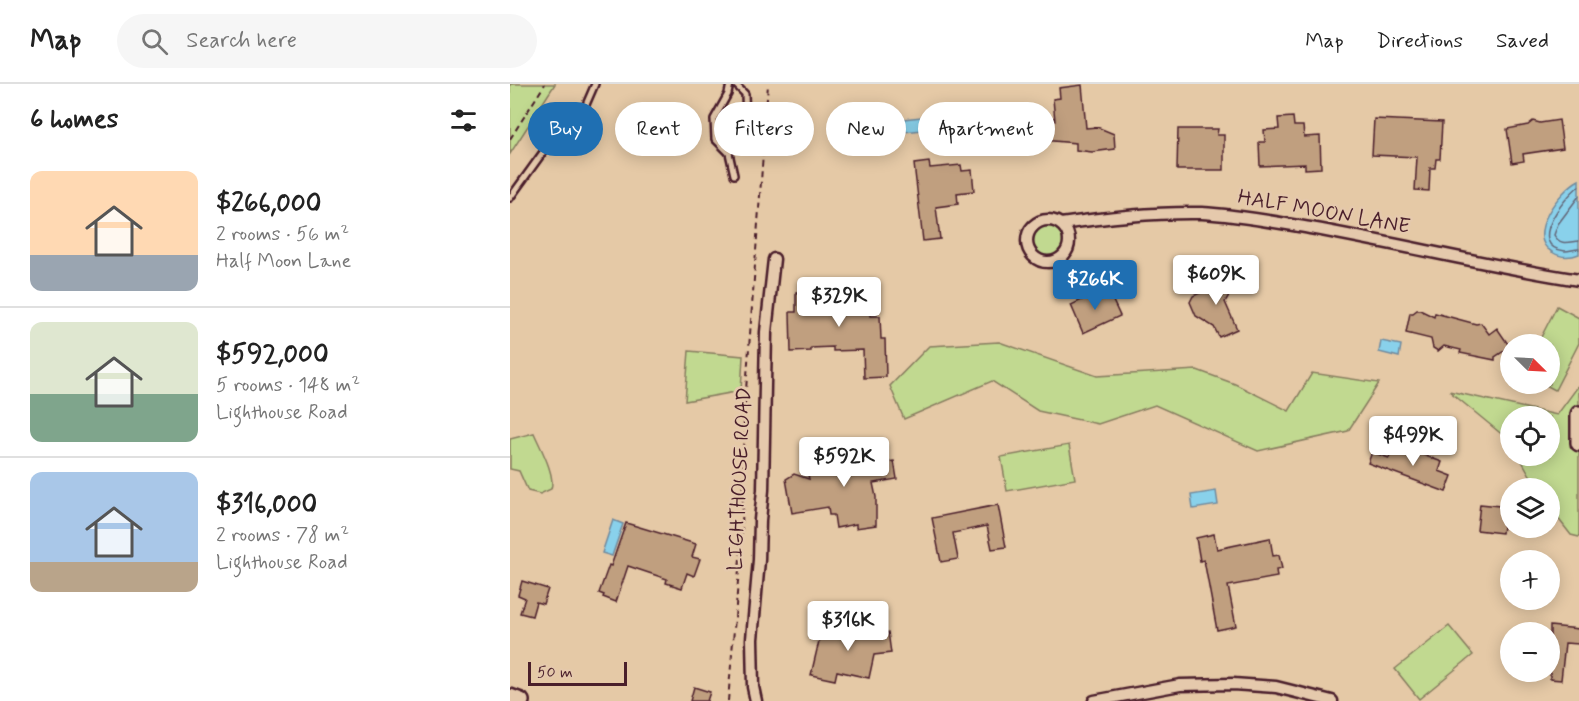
<!DOCTYPE html>
<meta charset="utf-8">
<style>
body{margin:0;font-family:Mynerve,sans-serif;background:#f6f6f6;color:#222;height:100vh;display:flex;flex-direction:column;font-size:22px;white-space:nowrap}
*{box-sizing:border-box;margin:0}
p{font-size:20px;color:#767676}
.icon{flex:none;width:33px;height:33px;fill:none;stroke:currentColor;stroke-width:2;stroke-linecap:round;stroke-linejoin:round}
.map{position:relative;flex:1;overflow:hidden}
.details{display:flex;flex-direction:column;background:#fff;width:510px}
.details>*{flex:none}
.banner{position:absolute;left:18px;top:18px;width:570px;height:54px;display:flex;gap:12px}
.needle{width:39px;rotate:114deg}
.buttons{position:absolute;left:990px;top:250px;display:grid;gap:12px}
.buttons a{display:grid;place-items:center;width:60px;height:60px;border-radius:50%;background:#fff;box-shadow:0 3px 15px #0003;font-size:30px}
.scale{position:absolute;left:18px;bottom:15px;width:99px;box-sizing:border-box;padding-left:6px;border:3px solid #4a1f2b;border-top:0;font-size:16px;line-height:21px;white-space:nowrap;color:#4a1f2b;-webkit-text-stroke:4px #e5c9ac;paint-order:stroke}
.price{position:absolute;translate:-50% -51px;padding:0 14px;border-radius:6px;background:#fff;color:#222;font-size:20px;line-height:39px;filter:drop-shadow(0 2px 3px #0008)}
.price::after{content:'';position:absolute;left:50%;top:36px;width:18px;height:14px;margin-left:-9px;background:inherit;clip-path:polygon(0 0,100% 0,50% 100%)}
.price.active{background:#1f6fb2;color:#fff}
ul{padding:0;list-style:none}
li{display:flex;align-items:center;gap:18px;height:150px;padding:0 30px}
li+li{border-top:2px solid #e0e0e0}
li span{display:grid;place-items:center;flex:none;width:168px;height:120px;border-radius:12px;color:#555}
li>.icon{margin-inline-start:auto}
span .icon{width:72px;height:72px;fill:#fffc;stroke-width:1}
li b{font-size:26px}
h2{display:flex;justify-content:space-between;align-items:center;height:72px;padding:0 30px;font-size:26px}
.tag{padding:0 21px;border-radius:27px;background:#fff;box-shadow:0 3px 15px #0003;font-size:21px;line-height:54px}
.tag.active{background:#1f6fb2;color:#fff}
header{display:flex;align-items:center;gap:36px;box-sizing:border-box;height:84px;padding:0 30px;background:#fff;border-bottom:2px solid #e0e0e0}
header strong{font-size:28px}
nav{display:flex;gap:33px;margin-inline-start:auto;font-size:21px}
.search{width:420px;height:54px;background:#f6f6f6;display:flex;align-items:center;gap:15px;box-sizing:border-box;padding:0 21px;border-radius:33px;color:#767676;font-size:22px}
main{display:flex;flex:1;min-height:0}
.map>svg:first-child{display:block}
.green{fill:#c1d990;stroke:#867c5e;stroke-width:1.5}
.water{fill:#89d1eb;stroke:#708a9e;stroke-width:1.5}
.lines{fill:none;stroke-linecap:round;stroke-linejoin:round}
.shore{stroke:#636678;stroke-width:1.5}
.building{fill:#c09f7f;stroke:#4a1f2b;stroke-width:1.5}
.lane-casing{stroke:#4a1f2b;stroke-width:10}
.street-casing{stroke:#4a1f2b;stroke-width:15}
.secondary-casing{stroke:#4a1f2b;stroke-width:20}
.path{stroke:#4a1f2b;stroke-width:2;stroke-dasharray:6 4.5;stroke-linecap:butt}
.lane{stroke:#e5c9ac;stroke-width:5}
.street{stroke:#e5c9ac;stroke-width:10}
.secondary{stroke:#e5c9ac;stroke-width:15}
.labels{text-anchor:middle;dominant-baseline:central;stroke-width:5;stroke-linejoin:round;paint-order:stroke}
.street-label{font-size:21px;fill:#4a1f2b;stroke:#e5c9ac}
</style>
<header>
<strong>Map</strong>
<div class="search"><svg class="icon" aria-label="search" viewBox="0 0 24 24"><circle cx="10" cy="10" r="6"/><path d="M15 15l6 6"/></svg>Search here</div>
<nav><a>Map</a><a>Directions</a><a>Saved</a></nav>
</header>
<main>
<section class="details">
<h2>6 homes<svg class="icon" aria-label="filters" viewBox="0 0 24 24"><path d="M4 7h16M4 17h16"/><circle cx="9" cy="7" r="2"/><circle cx="15" cy="17" r="2"/></svg></h2>
<ul>
<li><span style="background:linear-gradient(#ffd9b3 70%,#9aa5b1 0)"><svg class="icon" aria-label="home" viewBox="0 0 24 24"><path d="M3 11l9-7 9 7M6 9v11h12V9"/></svg></span><div><b>$266,000</b><p>2 rooms · 56 m²</p><p>Half Moon Lane</p></div></li>
<li><span style="background:linear-gradient(#dfe7d0 60%,#7fa58c 0)"><svg class="icon" aria-label="home" viewBox="0 0 24 24"><path d="M3 11l9-7 9 7M6 9v11h12V9"/></svg></span><div><b>$592,000</b><p>5 rooms · 148 m²</p><p>Lighthouse Road</p></div></li>
<li><span style="background:linear-gradient(#a9c7e8 75%,#b9a48a 0)"><svg class="icon" aria-label="home" viewBox="0 0 24 24"><path d="M3 11l9-7 9 7M6 9v11h12V9"/></svg></span><div><b>$316,000</b><p>2 rooms · 78 m²</p><p>Lighthouse Road</p></div></li>
</ul>
</section>
<div class="map">
<svg width="1069" height="617" viewBox="0 0 1069 617">
<rect width="100%" height="100%" fill="#e5c9a6"/>
<filter id="ink" filterUnits="userSpaceOnUse"><feTurbulence type="fractalNoise" baseFrequency=".0167" numOctaves="2"/><feDisplacementMap in="SourceGraphic" scale="12" xChannelSelector="R" yChannelSelector="G"/><feConvolveMatrix kernelMatrix="1 2 1 2 8 2 1 2 1" color-interpolation-filters="sRGB"/></filter>
<g filter="url(#ink)">
<!-- green -->
<g class="green">
<polygon points="0,0 45,0 0,70"/>
<circle cx="538" cy="156" r="16"/>
<polygon points="1047,222 1069,234 1069,259 1045,306 1034,300 1040,300 1040,261 1027,261"/>
<polygon points="489,258 587,292 687,286 725,300 779,327 802,289 869,299 838,347 748,367 645,321 588,340 528,327 482,297 394,335 380,302 419,262"/>
<polygon points="179,267 233,272 231,307 175,317"/>
<polygon points="1069,301 1069,453 1061,451 1040,424 1040,405 1028,405 1009,372 1040,372 1040,333 1000,333 1000,357 939,307 1047,331"/>
<path d="M24,349c6,14 22,42 17,56l-11,5 -12,-3 -9,-20 -9,-2v-30z"/>
<polygon points="559,361 565,395 497,407 491,373"/>
<polygon points="939,542 963,571 909,615 885,585"/>
</g>
<!-- water -->
<g class="water">
<polygon points="421,32 422,45 394,48 393,35"/>
<path d="M1069,96v74c-10,4 -18,4 -27,-2 -28,-16 8,-62 27,-72z"/>
<polygon points="871,257 891,261 889,273 869,268"/>
<polygon points="706,407 708,421 683,425 681,411"/>
<polygon points="103,436 113,440 102,472 92,469"/>
</g>
<g class="lines">
<!-- shore -->
<g class="shore">
<path d="M1069,102c-15,12 -54,60 -14,65 5,0 9,-2 14,-2"/>
<path d="M1069,112l-21,28 -4,11c6,11 15,7 25,6"/>
</g>
</g>
<!-- building -->
<g class="building">
<polygon points="572,1 576,44 587,43 604,50 605,65 582,68 566,66 566,59 532,56 533,43 545,37 543,15 550,14 549,4"/>
<polygon points="783,33 784,42 793,42 794,53 810,52 811,84 795,85 795,80 750,82 749,58 755,58 754,46 769,45 768,34"/>
<polygon points="864,35 932,38 930,75 926,75 925,84 920,84 919,107 905,106 907,73 862,71"/>
<polygon points="1049,36 1053,64 1013,70 1014,77 1002,79 997,45 1018,41 1023,37 1030,39"/>
<polygon points="668,45 708,45 707,51 714,51 714,86 667,86"/>
<polygon points="419,78 420,84 451,81 452,87 462,86 464,107 447,109 448,120 426,123 430,155 413,157 404,80"/>
<polygon points="711,190 726,199 715,218 727,245 709,253 704,243 686,232 680,218 683,212 703,203"/>
<polygon points="597,204 610,232 573,249 561,221"/>
<polygon points="318,207 318,212 350,210 350,217 360,216 360,232 370,232 371,255 375,255 376,293 354,294 353,266 323,267 323,263 301,264 301,267 281,268 280,228 286,228 286,208"/>
<polygon points="907,226 910,226 924,233 925,229 966,240 971,239 979,250 987,244 1000,263 985,273 985,276 950,269 951,266 934,262 928,267 923,264 921,255 896,249 900,229 903,229"/>
<polygon points="884,360 932,378 929,387 942,392 936,408 858,379 862,368 879,374"/>
<polygon points="359,363 360,368 374,366 377,378 384,377 387,395 363,399 366,413 366,441 346,444 346,440 326,444 324,431 319,431 318,423 282,429 276,395 284,390 299,395 296,382 311,379 313,389 338,384 334,368"/>
<polygon points="970,420 1000,423 1000,442 993,442 992,449 967,446"/>
<polygon points="488,421 496,463 482,465 477,442 443,449 448,475 431,478 422,434"/>
<polygon points="116,439 186,460 182,473 190,475 184,492 177,489 172,504 156,499 157,495 118,482 106,518 93,513 94,511 89,509 99,481 101,482"/>
<polygon points="704,450 707,465 760,454 763,472 769,471 772,485 766,486 767,493 718,502 726,542 707,546 694,476 690,477 686,454"/>
<polygon points="12,497 38,505 33,520 26,518 22,532 10,529 15,514 8,511"/>
<polygon points="313,540 349,548 348,552 378,548 381,569 364,571 359,594 327,587 325,596 301,591"/>
<polygon points="1040,542 1069,545 1069,560 1055,559 1051,596 1040,595"/>
<polygon points="184,603 200,608 197,617 180,617"/>
</g>
<g class="lines">
<defs>
<g id="lane">
<polyline points="220,0 218,10 204,35 205,55 219,69 236,37 235,10 225,0"/>
<polyline points="219,69 224,91"/>
<polyline points="0,114 36,64 75,23 85,0"/>
</g>
<g id="street">
<circle cx="538" cy="157" r="21"/>
<path d="M551,140c46,-7 94,-12 141,-11 36,2 72,9 108,15 90,16 179,38 269,52"/>
<polyline points="246,617 243,603 242,555 249,476 250,436 253,406 256,248 264,175"/>
<polyline points="584,617 670,601 723,600 766,603 822,617"/>
</g>
<g id="secondary">
<polyline points="1069,330 1069,359"/>
<polyline points="0,613 11,617"/>
</g>
</defs>
<!-- lane casing -->
<use href="#lane" class="lane-casing"/>
<!-- street casing -->
<use href="#street" class="street-casing"/>
<!-- secondary casing -->
<use href="#secondary" class="secondary-casing"/>
<!-- path -->
<g class="path">
<polyline points="0,55 35,0"/>
<polyline points="218,617 232,450 234,334 258,0"/>
</g>
<!-- lane -->
<use href="#lane" class="lane"/>
<!-- street -->
<use href="#street" class="street"/>
<!-- secondary -->
<use href="#secondary" class="secondary"/>
</g>
</g>
<g class="labels">
<!-- street labels -->
<g class="street-label">
<text transform="translate(814 128) rotate(10)">HALF MOON LANE</text>
<text transform="translate(230 395) rotate(-87)">LIGHTHOUSE ROAD</text>
</g>
</g>
</svg>
<div class="buttons">
<a><svg class="needle" viewBox="-14 -14 28 28"><path d="M0-13l5 13h-10z" fill="#e53935"/><path d="M0 13l5-13h-10z" fill="#767676"/></svg></a>
<a><svg class="icon" aria-label="locate" viewBox="0 0 24 24"><circle cx="12" cy="12" r="6"/><path d="M12 2v4M12 18v4M2 12h4M18 12h4"/></svg></a>
<a><svg class="icon" aria-label="layers" viewBox="0 0 24 24"><path d="M12 4l9 5-9 5-9-5zM3 14l9 5 9-5"/></svg></a>
<a>+</a>
<a>−</a>
</div>
<div class="scale">50 m</div>
<b class="price" style="left:706px;top:222px">$609K</b>
<b class="price active" style="left:585px;top:227px">$266K</b>
<b class="price" style="left:329px;top:244px">$329K</b>
<b class="price" style="left:903px;top:383px">$499K</b>
<b class="price" style="left:334px;top:404px">$592K</b>
<b class="price" style="left:338px;top:568px">$316K</b>
<div class="banner">
<a class="tag active">Buy</a>
<a class="tag">Rent</a>
<a class="tag">Filters</a>
<a class="tag">New</a>
<a class="tag">Apartment</a>
</div>
</div>
</main>
